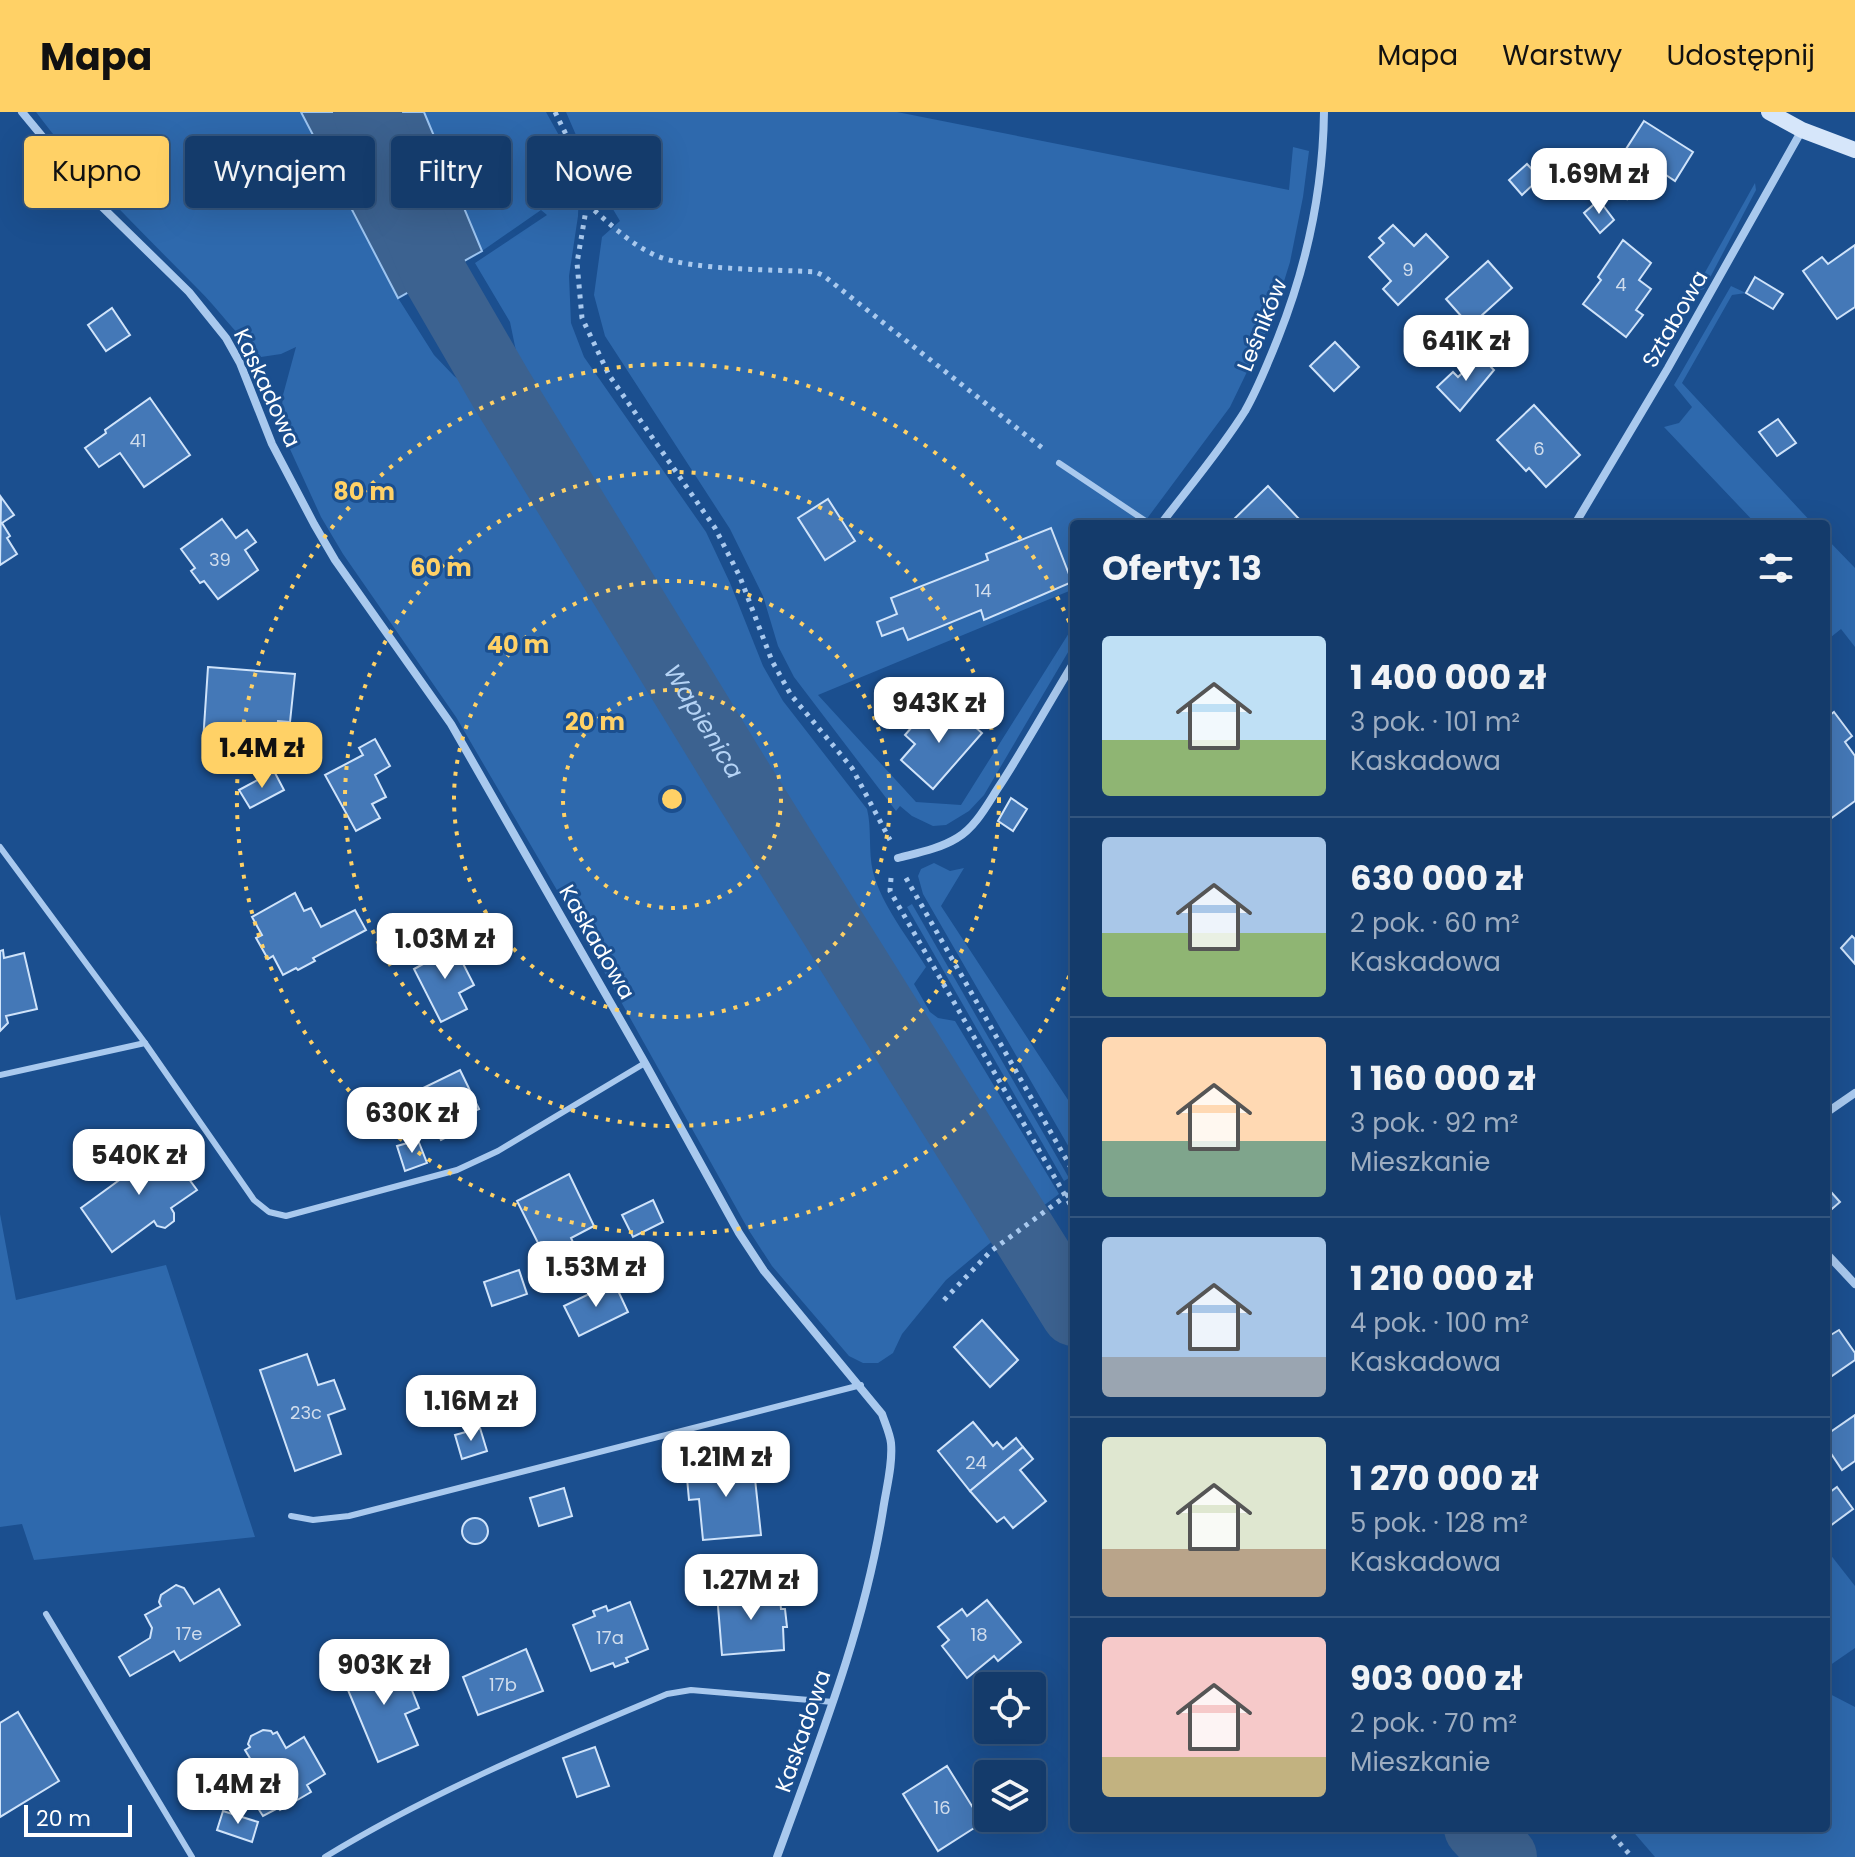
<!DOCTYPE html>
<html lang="pl">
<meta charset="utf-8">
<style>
body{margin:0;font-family:Poppins,sans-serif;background:#214673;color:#f1f3f6;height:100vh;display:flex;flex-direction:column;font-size:30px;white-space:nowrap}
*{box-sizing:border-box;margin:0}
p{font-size:26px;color:#9dadc1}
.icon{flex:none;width:44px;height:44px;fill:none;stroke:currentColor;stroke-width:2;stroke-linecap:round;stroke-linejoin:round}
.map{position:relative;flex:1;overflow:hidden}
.side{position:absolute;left:1070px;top:408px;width:760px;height:1312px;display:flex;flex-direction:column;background:#143b6b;border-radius:8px;box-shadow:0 8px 32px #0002,0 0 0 2px #33557e}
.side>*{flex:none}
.banner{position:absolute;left:24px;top:24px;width:760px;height:72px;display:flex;gap:16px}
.controls{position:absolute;left:974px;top:1560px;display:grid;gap:16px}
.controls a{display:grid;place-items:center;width:72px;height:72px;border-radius:8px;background:#143b6b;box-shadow:0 8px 32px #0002,0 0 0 2px #33557e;font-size:40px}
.scale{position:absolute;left:24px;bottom:20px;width:108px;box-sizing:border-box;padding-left:8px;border:4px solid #fff;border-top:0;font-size:22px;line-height:28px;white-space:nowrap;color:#fff;-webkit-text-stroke:6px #1b4f8f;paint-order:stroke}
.price{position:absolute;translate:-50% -68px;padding:0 18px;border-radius:16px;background:#fff;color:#222;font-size:26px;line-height:52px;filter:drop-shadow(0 2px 4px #0008)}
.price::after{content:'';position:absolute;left:50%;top:48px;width:24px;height:18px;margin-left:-12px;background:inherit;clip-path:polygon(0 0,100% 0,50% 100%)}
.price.active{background:#ffd166;color:#111}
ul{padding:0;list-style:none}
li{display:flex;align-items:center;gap:24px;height:200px;padding:0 32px}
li+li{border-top:2px solid #33557e}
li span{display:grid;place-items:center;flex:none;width:224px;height:160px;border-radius:8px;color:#555}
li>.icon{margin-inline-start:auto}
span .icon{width:96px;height:96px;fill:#fffc;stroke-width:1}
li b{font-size:34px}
h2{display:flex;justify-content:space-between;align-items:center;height:96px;padding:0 32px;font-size:34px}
.pill{padding:0 28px;border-radius:8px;background:#143b6b;box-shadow:0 8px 32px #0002,0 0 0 2px #33557e;font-size:28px;line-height:72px}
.pill.active{background:#ffd166;color:#111}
header{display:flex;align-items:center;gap:48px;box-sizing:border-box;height:112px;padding:0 40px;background:#ffd166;color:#111}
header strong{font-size:38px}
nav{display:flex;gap:44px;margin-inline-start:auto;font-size:28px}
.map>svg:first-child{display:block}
.green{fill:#2e69ad}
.water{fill:#3c6290;stroke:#9cc4f0;stroke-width:2}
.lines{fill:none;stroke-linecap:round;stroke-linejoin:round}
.river{stroke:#3c6290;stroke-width:66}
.building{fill:#4478b7;stroke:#cfe3fa;stroke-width:2}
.path{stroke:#a9c9ee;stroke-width:5;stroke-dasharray:4 6;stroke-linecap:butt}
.lane{stroke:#a9c9ee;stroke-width:6}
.street{stroke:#a9c9ee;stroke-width:8}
.secondary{stroke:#d6e6fa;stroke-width:16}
.ring{fill:none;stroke:#ffd166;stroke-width:4;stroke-dasharray:4 8}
.labels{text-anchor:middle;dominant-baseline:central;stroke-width:6;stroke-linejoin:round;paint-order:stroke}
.number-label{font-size:18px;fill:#d0dded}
.street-label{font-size:22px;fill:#fff;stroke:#1b4f8f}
.water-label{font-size:24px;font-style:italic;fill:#b5d3f5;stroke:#1b4f8f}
.centre{fill:#ffd166;stroke:#1b4f8f;stroke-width:4}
.ring-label{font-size:24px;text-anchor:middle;font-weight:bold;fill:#ffd166;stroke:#1b4f8f;stroke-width:6;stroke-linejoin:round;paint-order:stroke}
</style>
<header>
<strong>Mapa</strong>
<nav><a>Mapa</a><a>Warstwy</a><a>Udostępnij</a></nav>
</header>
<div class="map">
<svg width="1855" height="1745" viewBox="0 0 1855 1745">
<rect width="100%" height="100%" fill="#1b4f8f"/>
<!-- green -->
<g class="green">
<path d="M36,0h265l97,186 36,57 20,21 37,29 118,196 399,627 -62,52 -44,54 -9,19 -15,10h-15l-14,-7 -77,-90 -24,-37 -152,-272 -140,-240 -113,-163 -22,-37 -37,-81 -3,-18 2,-23 13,-48 -15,7 -20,3c-23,-20 -41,-46 -63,-68 -56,-57 -114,-112 -162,-177z"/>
<path d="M424,0h122l25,45 8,29 -1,30 -9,60 2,47 13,34 122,175 24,51 33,83 20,35 84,108c5,20 1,42 6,63 9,34 35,65 53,95l-12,17 16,28 8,6 17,3 104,173 -33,25 -503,-834 -13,-63 -35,-59 72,-48 -6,-5 -59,41z"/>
<polygon points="566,0 897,0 1289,78 1293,35 1309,39 1303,85 1290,150 1272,208 1230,295 1143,412 1074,412 1074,477 818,583 916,690 961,693 1074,513 1074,530 984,683 969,699 946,713 933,714 912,704 900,694 896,699 794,565 778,534 763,484 730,417 605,224 594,183 602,125 620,109 595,67"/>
<polygon points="1755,71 1756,78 1704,177 1694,180"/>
<polygon points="1731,174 1746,181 1732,183 1682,271 1813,412 1756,412 1664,315 1679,311 1692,295 1674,273"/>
<polygon points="1826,426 1855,456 1855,535 1841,517 1826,529"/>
<polygon points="934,751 950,759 964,756 941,794 1074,997 1074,1044 923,782 918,764 921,757"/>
<polygon points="912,792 1069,1066 1064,1069 907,795"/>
<polygon points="0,1102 16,1188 166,1153 255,1425 34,1448 22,1412 0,1415"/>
<polygon points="1826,1437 1855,1474 1855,1536 1826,1556"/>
<polygon points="1826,1580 1855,1595 1855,1745 1655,1745 1630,1716 1826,1716"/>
</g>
<!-- water -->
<polygon class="water" points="301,0 424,0 482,139 398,186"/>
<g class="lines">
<!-- river -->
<g class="river">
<path id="s1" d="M366,0l70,165 65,112 235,384 338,540"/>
<polyline points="1477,1716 1504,1745"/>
</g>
</g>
<!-- building -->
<g class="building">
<polygon points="1644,9 1693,40 1675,69 1666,63 1658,74 1619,48"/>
<polygon points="1527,52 1540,66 1522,83 1509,68"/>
<polygon points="1619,60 1637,73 1627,87 1609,74"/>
<polygon points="1599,88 1614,108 1600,121 1584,101"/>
<polygon points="1393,113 1414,134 1426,122 1448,145 1398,193 1383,177 1391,169 1369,145 1384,131 1379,126"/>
<polygon points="1623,128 1651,151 1639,168 1651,177 1636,198 1643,203 1626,225 1583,192 1601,168 1598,165"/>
<polygon points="1855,133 1855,195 1837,207 1803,159 1822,145 1828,152"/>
<polygon points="1488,149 1512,176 1470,214 1446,187"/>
<polygon points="1755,165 1783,182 1773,197 1746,181"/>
<polygon points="112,196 130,223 106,239 88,213"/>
<polygon points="1335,230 1359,255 1334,279 1310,254"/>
<polygon points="1480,244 1494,258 1460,299 1437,275 1453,260 1458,265"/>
<polygon points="150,286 190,343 144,375 120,341 99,355 85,336 106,321 105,318"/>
<polygon points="1534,293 1580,343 1546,375 1529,356 1526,359 1497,328"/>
<polygon points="1778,307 1796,331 1777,344 1759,320"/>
<polygon points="1268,374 1300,408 1296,412 1229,412"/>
<polygon points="1,385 14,403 2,411 10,424 7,426 17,442 0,453"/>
<polygon points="828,387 855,429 825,448 798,406"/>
<polygon points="222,407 236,426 247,418 256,430 245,438 258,458 218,487 204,469 200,471 191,459 195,456 181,437"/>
<polygon points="1051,416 1072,470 984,508 981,498 908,528 903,516 882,524 877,510 897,502 891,486 988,448 986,442"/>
<polygon points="208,555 295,562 290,610 278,609 276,626 245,622 243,635 203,630"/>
<polygon points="951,594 982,621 933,677 901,648 915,632 905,623 925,600 937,610"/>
<polygon points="1834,600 1852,624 1845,630 1855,644 1855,689 1826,710 1826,606"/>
<polygon points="375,627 390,654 375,663 386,685 372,692 380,706 356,719 325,663 363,643 359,636"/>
<polygon points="274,659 284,678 250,696 239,678"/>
<polygon points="1011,686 1027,697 1013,719 998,709"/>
<polygon points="295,781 304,799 311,796 321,815 355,798 366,818 313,846 315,849 298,858 296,856 283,863 273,844 268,847 256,826 262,823 252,805"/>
<polygon points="1852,824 1855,827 1855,852 1841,836"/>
<polygon points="451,828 474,873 459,881 467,897 441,910 414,857 434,846 430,839"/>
<polygon points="3,838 4,846 24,841 37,897 6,904 8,911 0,919 0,839"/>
<polygon points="460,958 479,997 460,1006 465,1016 441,1028 417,979"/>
<polygon points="418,1028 427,1051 405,1059 397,1034"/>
<polygon points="163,1032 197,1078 171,1096 174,1101 174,1109 165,1116 157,1114 154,1109 112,1140 81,1096 122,1066 116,1058 144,1037 148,1043"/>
<polygon points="569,1062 594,1114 571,1126 577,1139 549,1153 517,1089"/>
<polygon points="1831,1080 1840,1090 1826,1102 1826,1084"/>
<polygon points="653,1088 663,1110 633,1125 622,1103"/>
<polygon points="519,1158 527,1182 492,1194 484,1170"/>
<polygon points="614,1170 628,1200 579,1224 564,1194"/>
<polygon points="982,1208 1018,1248 990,1275 954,1235"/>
<polygon points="1839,1218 1855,1241 1855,1248 1826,1268 1826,1220 1829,1224"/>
<polygon points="307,1242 318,1273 334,1268 345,1297 328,1303 341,1342 295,1359 260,1258"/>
<polygon points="1855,1303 1855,1349 1842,1358 1826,1334 1826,1323"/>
<polygon points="973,1310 993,1334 997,1330 1003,1337 1016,1326 1023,1335 970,1379 938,1339"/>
<polygon points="480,1316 487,1339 462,1347 455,1323"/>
<polygon points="1023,1335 1033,1347 1020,1358 1046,1389 1013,1416 1004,1405 997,1410 970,1379"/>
<polygon points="753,1348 761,1423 703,1428 699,1387 689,1388 686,1355"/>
<polygon points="1837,1375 1853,1397 1826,1417 1826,1383"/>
<polygon points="564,1376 572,1404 539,1414 530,1386"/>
<circle cx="475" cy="1419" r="13"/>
<polygon points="176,1473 184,1476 194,1492 219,1477 240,1513 180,1549 174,1539 130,1564 119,1545 150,1526 152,1516 145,1503 161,1494 159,1490 161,1483"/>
<polygon points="779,1476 781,1497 785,1497 787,1515 783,1515 784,1538 722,1543 717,1482"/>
<polygon points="987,1488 1021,1530 998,1549 994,1544 967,1566 942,1534 949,1528 938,1515 962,1497 967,1504"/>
<polygon points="630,1490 648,1537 626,1546 628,1550 615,1555 613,1551 591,1559 573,1513 595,1504 593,1499 606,1494 608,1499"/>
<polygon points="526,1537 543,1579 478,1603 463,1565"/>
<polygon points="398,1543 419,1596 405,1602 418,1633 378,1650 343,1566"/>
<polygon points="18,1600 59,1669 0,1705 0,1611"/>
<polygon points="263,1618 271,1619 273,1622 277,1620 286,1636 304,1625 325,1662 307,1673 311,1680 280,1698 278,1696 263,1704 254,1690 251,1691 235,1656 251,1648 245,1638 250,1635 248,1632 251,1624"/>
<polygon points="595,1635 609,1674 577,1685 563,1646"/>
<polygon points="947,1654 975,1699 988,1691 988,1706 1006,1706 987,1718 982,1711 938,1739 903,1682"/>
<polygon points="223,1699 258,1710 252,1730 217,1718"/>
</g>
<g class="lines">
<!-- path -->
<g class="path">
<polyline points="555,0 581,53 587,92 577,151 582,206 609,263 715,416 740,465 772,549 791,583 852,656 890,728"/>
<path d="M587,92c21,18 44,41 70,52 37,15 116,13 159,16l8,4 222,175"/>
<polyline points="891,766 890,779 1074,1099"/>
<polyline points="906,766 1074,1061"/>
<polyline points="944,1188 991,1139 1074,1078"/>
<polyline points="1606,1716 1632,1745"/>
</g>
<!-- lane -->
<g class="lane">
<polyline points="1059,351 1150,412"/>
<polyline points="0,735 145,931"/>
<polyline points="0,963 145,931 254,1088 269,1100 286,1104 457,1058 498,1039 645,951"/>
<polyline points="291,1404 313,1408 349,1404 861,1273"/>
<polyline points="46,1502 192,1745"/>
<path d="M325,1745c108,-66 225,-114 342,-163l24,-4 142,12"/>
</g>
<!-- street -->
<g class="street">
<path d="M22,0l72,87 95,93 37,46 14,25 32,81 42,80 21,36 116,164 194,339 94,170 25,38 118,143c3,9 8,20 9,29 2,22 -5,46 -8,67 -19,120 -65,234 -106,347"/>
<path d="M1161,412c28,-37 59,-73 84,-113 13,-23 23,-48 33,-73 29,-73 45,-147 46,-226"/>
<polyline points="1575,412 1668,256 1802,18"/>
<path d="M898,746c19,-5 41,-9 59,-20 19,-11 31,-35 43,-53 26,-40 49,-82 74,-123"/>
<polyline points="1826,1001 1855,981"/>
<polyline points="1826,1141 1855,1172"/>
</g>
<!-- secondary -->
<polyline class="secondary" points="1769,0 1802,18 1855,38"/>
</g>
<!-- distance rings -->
<g class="ring">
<circle cx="672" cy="687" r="109"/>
<circle cx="672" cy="687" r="218"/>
<circle cx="672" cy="687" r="327"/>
<path d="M1074 853A435 435 0 1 1 1074 521"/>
</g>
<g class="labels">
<!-- number labels -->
<g class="number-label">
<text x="1408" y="157">9</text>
<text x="1621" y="172">4</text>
<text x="138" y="328">41</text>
<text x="1539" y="336">6</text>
<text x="220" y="447">39</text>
<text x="983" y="478">14</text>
<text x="306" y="1300">23c</text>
<text x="976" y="1350">24</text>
<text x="189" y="1521">17e</text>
<text x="979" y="1522">18</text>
<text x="610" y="1525">17a</text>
<text x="503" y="1572">17b</text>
<text x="942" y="1695">16</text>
</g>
<!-- street labels -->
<g class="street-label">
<text transform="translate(1675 207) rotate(-60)">Sztabowa</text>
<text transform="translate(1262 213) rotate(-68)">Leśników</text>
<text transform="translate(267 276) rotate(65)">Kaskadowa</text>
<text transform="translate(597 830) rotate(60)">Kaskadowa</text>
<text transform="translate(803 1619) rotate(-71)">Kaskadowa</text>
</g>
<!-- water labels -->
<g class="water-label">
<text stroke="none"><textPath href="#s1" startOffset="698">Wapienica</textPath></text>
</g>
</g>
<circle cx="672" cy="687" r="12" class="centre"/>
<g class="ring-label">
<text x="364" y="388">80 m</text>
<text x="441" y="464">60 m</text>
<text x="518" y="541">40 m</text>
<text x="595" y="618">20 m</text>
</g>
</svg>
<div class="controls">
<a><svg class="icon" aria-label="locate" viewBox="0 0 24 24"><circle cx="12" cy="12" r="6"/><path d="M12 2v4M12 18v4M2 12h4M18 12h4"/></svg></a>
<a><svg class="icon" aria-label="layers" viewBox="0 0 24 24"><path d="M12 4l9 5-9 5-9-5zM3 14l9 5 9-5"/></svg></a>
</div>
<div class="scale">20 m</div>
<b class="price" style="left:1599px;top:104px">1.69M zł</b>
<b class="price" style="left:1466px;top:271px">641K zł</b>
<b class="price" style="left:939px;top:633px">943K zł</b>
<b class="price active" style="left:262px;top:678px">1.4M zł</b>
<b class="price" style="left:445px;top:869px">1.03M zł</b>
<b class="price" style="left:412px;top:1043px">630K zł</b>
<b class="price" style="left:139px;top:1085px">540K zł</b>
<b class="price" style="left:596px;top:1197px">1.53M zł</b>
<b class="price" style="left:471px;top:1331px">1.16M zł</b>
<b class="price" style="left:726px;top:1387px">1.21M zł</b>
<b class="price" style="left:751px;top:1510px">1.27M zł</b>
<b class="price" style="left:384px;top:1595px">903K zł</b>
<b class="price" style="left:238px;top:1714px">1.4M zł</b>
<div class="banner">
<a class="pill active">Kupno</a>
<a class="pill">Wynajem</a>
<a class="pill">Filtry</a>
<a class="pill">Nowe</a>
</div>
<section class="side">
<h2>Oferty: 13<svg class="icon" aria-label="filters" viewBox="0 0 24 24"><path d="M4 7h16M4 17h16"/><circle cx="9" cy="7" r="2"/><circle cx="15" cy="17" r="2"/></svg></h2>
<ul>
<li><span style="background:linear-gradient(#bfe0f5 65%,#8fb573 0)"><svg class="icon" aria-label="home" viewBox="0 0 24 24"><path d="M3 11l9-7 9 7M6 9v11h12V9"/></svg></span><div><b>1 400 000 zł</b><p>3 pok. · 101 m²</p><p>Kaskadowa</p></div></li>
<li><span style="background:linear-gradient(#a9c7e8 60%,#8fb573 0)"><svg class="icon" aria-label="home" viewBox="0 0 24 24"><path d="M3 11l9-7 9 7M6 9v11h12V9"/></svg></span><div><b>630 000 zł</b><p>2 pok. · 60 m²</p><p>Kaskadowa</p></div></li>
<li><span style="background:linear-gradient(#ffd9b3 65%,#7fa58c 0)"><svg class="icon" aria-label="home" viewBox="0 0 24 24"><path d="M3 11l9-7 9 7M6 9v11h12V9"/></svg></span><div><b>1 160 000 zł</b><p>3 pok. · 92 m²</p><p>Mieszkanie</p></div></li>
<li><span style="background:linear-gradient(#a9c7e8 75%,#9aa5b1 0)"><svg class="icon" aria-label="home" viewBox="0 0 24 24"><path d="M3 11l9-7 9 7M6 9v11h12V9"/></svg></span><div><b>1 210 000 zł</b><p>4 pok. · 100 m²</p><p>Kaskadowa</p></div></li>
<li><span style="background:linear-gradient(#dfe7d0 70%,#b9a48a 0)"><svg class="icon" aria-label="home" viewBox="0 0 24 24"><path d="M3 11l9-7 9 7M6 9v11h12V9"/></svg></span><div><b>1 270 000 zł</b><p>5 pok. · 128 m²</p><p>Kaskadowa</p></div></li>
<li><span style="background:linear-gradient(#f6c9c9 75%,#c2b280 0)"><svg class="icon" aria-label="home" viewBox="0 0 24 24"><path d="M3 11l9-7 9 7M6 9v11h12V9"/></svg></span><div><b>903 000 zł</b><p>2 pok. · 70 m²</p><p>Mieszkanie</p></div></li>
</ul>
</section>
</div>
